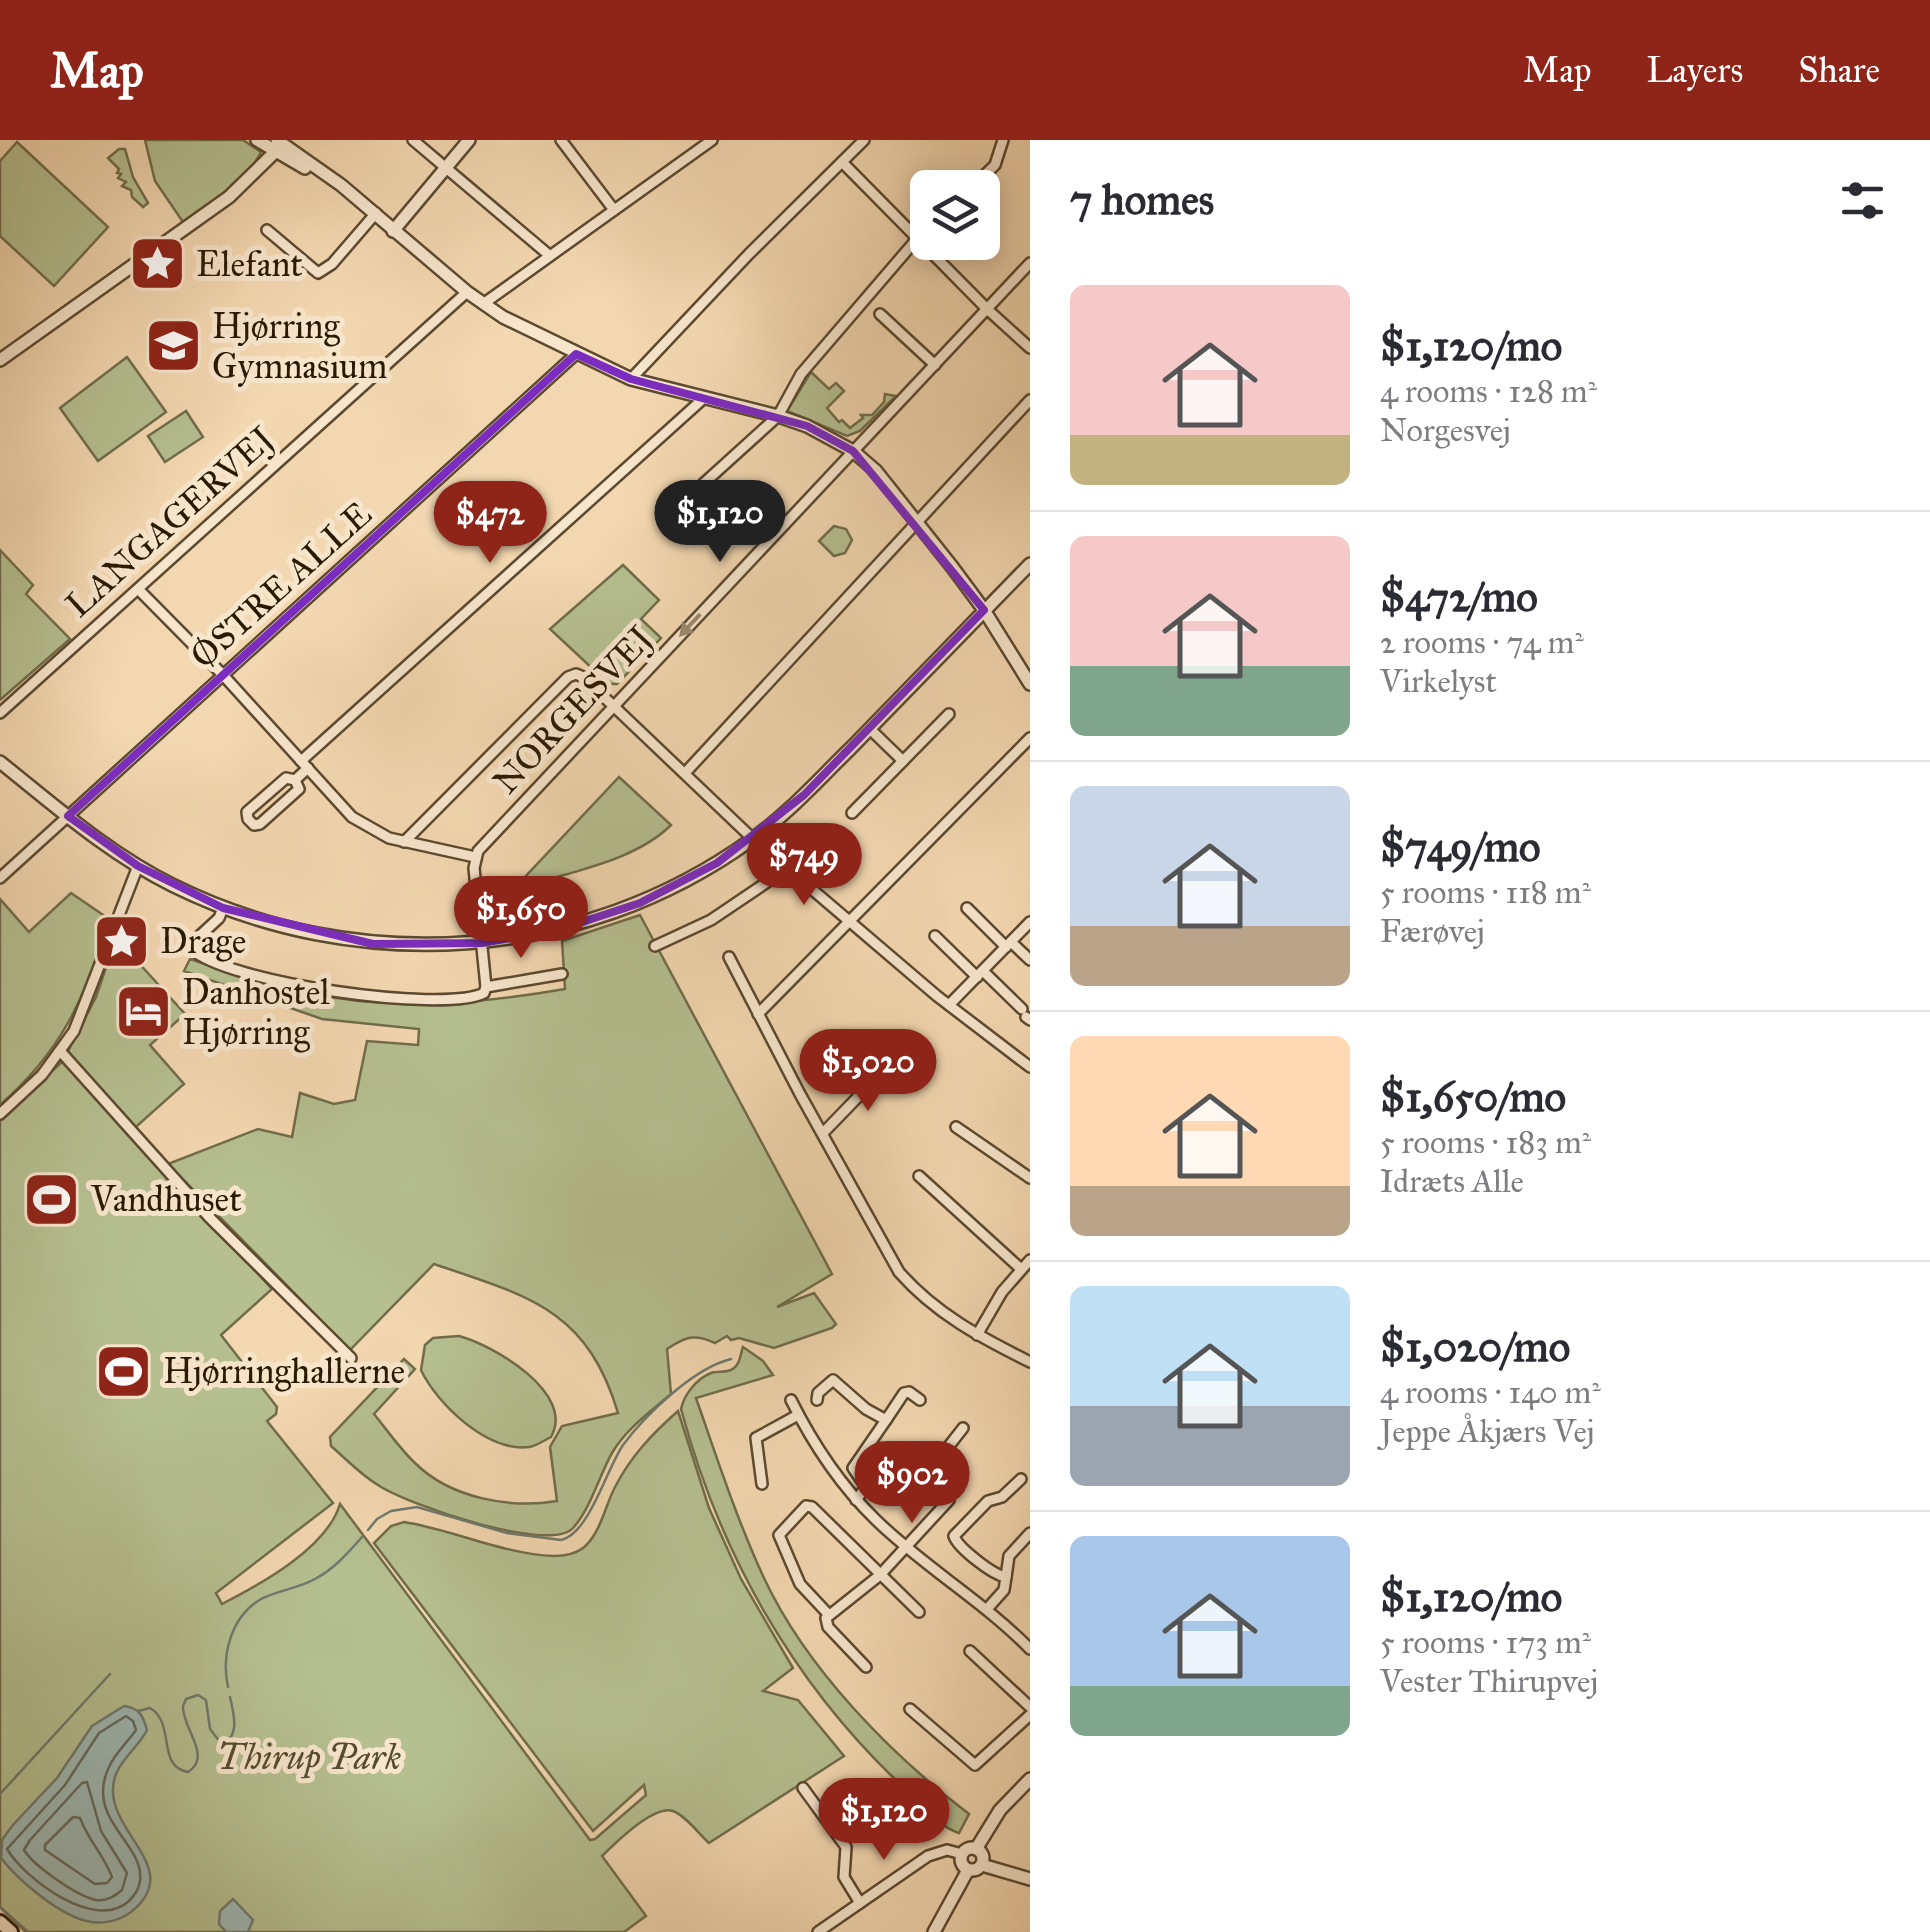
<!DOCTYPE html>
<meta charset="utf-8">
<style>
body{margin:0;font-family:"IM FELL Great Primer",serif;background:#f2f2f3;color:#2b2b33;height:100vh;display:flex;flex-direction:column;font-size:38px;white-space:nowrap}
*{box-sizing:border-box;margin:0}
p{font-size:32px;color:#7c7c81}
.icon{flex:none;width:55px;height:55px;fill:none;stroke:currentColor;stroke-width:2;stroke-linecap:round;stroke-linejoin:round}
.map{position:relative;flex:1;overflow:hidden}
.side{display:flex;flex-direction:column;background:#fff;width:900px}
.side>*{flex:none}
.controls{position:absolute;left:910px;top:30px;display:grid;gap:20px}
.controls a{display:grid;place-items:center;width:90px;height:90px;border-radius:15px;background:#fff;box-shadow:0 5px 25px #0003;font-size:50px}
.price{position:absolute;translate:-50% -85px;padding:0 22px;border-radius:35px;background:#8f2418;color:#fff;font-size:32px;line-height:65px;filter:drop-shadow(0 2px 5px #0008)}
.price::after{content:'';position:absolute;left:50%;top:60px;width:30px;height:22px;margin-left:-15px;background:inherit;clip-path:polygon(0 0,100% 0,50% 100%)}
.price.selected{background:#222;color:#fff}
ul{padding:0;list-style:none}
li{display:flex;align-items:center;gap:30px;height:250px;padding:0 40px}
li+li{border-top:2px solid #e1e1e2}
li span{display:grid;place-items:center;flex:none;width:280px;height:200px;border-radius:15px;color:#555}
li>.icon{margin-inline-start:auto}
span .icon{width:120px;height:120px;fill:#fffc;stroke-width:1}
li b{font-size:42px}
h2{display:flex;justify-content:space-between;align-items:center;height:120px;padding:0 40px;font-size:42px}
header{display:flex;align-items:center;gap:60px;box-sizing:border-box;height:140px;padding:0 50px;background:#8f2418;color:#fff}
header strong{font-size:48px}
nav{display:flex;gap:55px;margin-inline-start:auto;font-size:35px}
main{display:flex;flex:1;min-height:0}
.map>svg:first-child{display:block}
.green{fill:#b5bf90;stroke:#706c4a;stroke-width:2.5}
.water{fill:#9db8b3;stroke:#6f796d;stroke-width:2.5}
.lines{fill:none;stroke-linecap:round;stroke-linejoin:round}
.shore{stroke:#64695c;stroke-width:2.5}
.stream{stroke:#6f796d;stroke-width:2.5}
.minor-casing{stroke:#5c492f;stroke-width:14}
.tertiary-casing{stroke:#5c492f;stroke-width:16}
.secondary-casing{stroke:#2a1a04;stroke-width:18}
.minor{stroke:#f7e5cc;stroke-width:9}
.tertiary{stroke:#f7e5cc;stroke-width:11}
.secondary{stroke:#f7e5cc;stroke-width:12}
.oneway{fill:#9b8a72}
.marked{fill:none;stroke:#7b2cbf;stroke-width:8;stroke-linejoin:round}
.labels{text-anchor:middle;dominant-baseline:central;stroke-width:10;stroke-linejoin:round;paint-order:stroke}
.poi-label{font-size:35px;fill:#2a1a04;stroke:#f7e5cc;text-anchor:start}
.street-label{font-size:35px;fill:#2a1a04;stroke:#f7e5cc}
.park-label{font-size:35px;font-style:italic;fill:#544c2e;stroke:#f7e5cc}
</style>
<header>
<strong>Map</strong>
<nav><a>Map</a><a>Layers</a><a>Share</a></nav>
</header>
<main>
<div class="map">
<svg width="1030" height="1792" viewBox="0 0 1030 1792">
<rect width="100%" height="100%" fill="#f3d7b0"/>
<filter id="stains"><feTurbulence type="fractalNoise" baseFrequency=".002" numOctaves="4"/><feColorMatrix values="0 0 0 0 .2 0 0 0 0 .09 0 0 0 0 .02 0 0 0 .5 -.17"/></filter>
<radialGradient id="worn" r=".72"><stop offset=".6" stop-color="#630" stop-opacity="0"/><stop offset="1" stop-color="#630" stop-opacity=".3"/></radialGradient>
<!-- green -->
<g class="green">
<path d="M145,0h98l18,12c-15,31 -51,51 -78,70l-28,-41z"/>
<polygon points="17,2 108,87 54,146 0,96 0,21"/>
<polygon points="119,9 125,9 133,37 148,63 143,67 132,57 131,50 122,46 126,42 118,38 121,34 117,33 119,29 108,18"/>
<polygon points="127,217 166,272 98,321 60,268"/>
<polygon points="811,232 829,249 836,243 844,251 827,268 839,282 842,280 850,288 863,278 861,275 872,275 884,262 885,254 896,256 860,291 847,296 787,271"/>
<polygon points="186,271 203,297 165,322 148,296"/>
<polygon points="834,386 846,389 852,400 845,413 834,416 819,401"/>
<polygon points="0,410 33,445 26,454 70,499 0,560"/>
<polygon points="623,425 659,460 641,479 661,498 617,544 609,544 550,489"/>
<path d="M619,637l52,48c-34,34 -93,45 -138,59l-8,-7z"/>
<path d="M71,753l41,28c-31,79 -46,126 -112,184v-206l29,33z"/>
<path d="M640,775l192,359 -55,33 37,-14 22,31 -4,4 -58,20 -35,-10 -8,2 -4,-4 -12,7c-21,-10 -30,-6 -48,6l4,45c-21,18 -45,35 -59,59 -13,23 -21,55 -39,75 -24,26 -167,-24 -195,-43 -17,-10 -32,-26 -47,-39l-1,-9 74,-78 11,10 -41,45c13,16 26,35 41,49 35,35 95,46 142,38l-7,-54 12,-21 56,-13c-31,-104 -90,-117 -184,-149l-84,86 -182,-186 90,-35 34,8 8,-44 34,11 21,-4 12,-59 51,4 1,-16 -97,-10 -138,-48 6,-12c37,12 74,25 112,33 87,19 177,12 263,-3l-3,-48z"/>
<path d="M116,798l69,76 -35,31 34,39 -55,49 143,156 -51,46 56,72 -1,7 -9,7 66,82 -117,90 6,11c39,-20 105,-56 118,-100l250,336 5,-1 51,-44 -2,-10 -51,46 -219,-288 17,-17 13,-4c50,8 99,32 150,34 9,0 21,-2 29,-8 17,-13 22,-42 32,-61 16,-31 37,-53 63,-76l31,97 32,71 52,89 -30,23 35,9 46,56 -135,87c-10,-9 -23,-27 -36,-32 -19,-7 -58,32 -71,45l44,60 -22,16h-598l-26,-25v-787l63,-59 33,-64z"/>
<path d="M459,1196c34,9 117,57 92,101 -6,3 -15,9 -22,10 -42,5 -92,-43 -108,-77l4,-25 8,-7z"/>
<path d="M743,1207l20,14 10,14 -77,23c21,60 41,122 68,180 42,90 126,176 205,236l-10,19c-21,-6 -41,-32 -58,-48 -108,-102 -181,-231 -220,-376 3,-14 15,-30 30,-36 8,-3 16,1 23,-5 7,-5 6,-14 9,-21z"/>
</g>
<!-- water -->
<g class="water">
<path d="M124,1566c15,2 19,9 23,24 -10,20 -34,34 -34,59 -2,46 71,81 18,123 -12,9 -30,13 -44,9 -28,-6 -69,-41 -86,-63l1,-18 10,-14 45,-48 35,-52z"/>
<polygon points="233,1759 253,1780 248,1792 226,1792 219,1784 220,1771"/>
</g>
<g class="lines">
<!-- shore -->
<g class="shore">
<path d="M126,1576l7,5 3,9c-9,13 -21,23 -27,37 -25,53 36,76 31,114 -1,8 -6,15 -11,20 -34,31 -104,-22 -122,-52l58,-64 34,-52z"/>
<path d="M87,1642l14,49 26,42 -5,17c-8,7 -19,13 -30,9 -19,-6 -58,-33 -68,-49l6,-10 52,-57z"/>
<path d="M73,1677l7,1c8,22 25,39 32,59l-5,6 -12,1 -50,-34v-5z"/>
</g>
<!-- stream -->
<g class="stream">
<path d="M368,1390l9,-11 14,-8 26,-4 90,26 54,7c28,-6 45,-70 62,-95 23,-31 71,-77 108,-86"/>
<path d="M228,1547c-7,-32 3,-72 35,-89 17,-8 36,-10 52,-19 19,-10 33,-26 47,-42"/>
<path d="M138,1571l12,-3c26,15 6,59 38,64 25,-16 -6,-43 -5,-66l3,-7 12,-4 8,5 4,29 13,17c17,-13 11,-30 7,-49"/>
<polyline points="0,1654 110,1534"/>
<polyline points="0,1767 28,1792"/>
</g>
<defs>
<g id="minor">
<polyline points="413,0 549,115"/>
<polyline points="561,0 614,70"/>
<polyline points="842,22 987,169 1030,208"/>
<polyline points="971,48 995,25 1003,0"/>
<polyline points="267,90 318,133 332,124 376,73"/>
<polyline points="483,164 712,0"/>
<polyline points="880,174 935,225"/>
<polyline points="631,239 749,114 864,0"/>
<polyline points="703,344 778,276 801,234 928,86"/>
<polyline points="138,449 223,535 352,677 389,698 475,717"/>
<polyline points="0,573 467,152"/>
<polyline points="870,589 903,621"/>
<polyline points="301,621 704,258"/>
<polyline points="685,633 1030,260"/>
<polyline points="295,640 299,649 260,684 254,685 248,679 247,672 286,638 295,640 308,628"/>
<polyline points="852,673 949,574"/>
<polyline points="404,702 568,537 576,534 583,537 753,699 937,856 1030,927"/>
<polyline points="0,738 576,214"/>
<path d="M223,768l-4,10 -26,24 -1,7c32,33 251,65 292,44l2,-6 -12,-119 4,-17 552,-588"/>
<polyline points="967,768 1006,807"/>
<polyline points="935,796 977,837"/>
<polyline points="1011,802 1030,820"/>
<polyline points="655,806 711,780 788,728"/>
<path d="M729,817l71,137 99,178c37,42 81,65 131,90"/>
<polyline points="983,831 1022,869"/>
<polyline points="486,847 562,834"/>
<polyline points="949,865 1030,782"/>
<polyline points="758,874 1030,598"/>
<polyline points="1026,877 1030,880"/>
<polyline points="61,912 209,1077 351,1218"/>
<polyline points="0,974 42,935 74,891 138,726"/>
<polyline points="956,987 1030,1038"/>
<polyline points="823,993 886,928"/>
<polyline points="919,1036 1021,1129"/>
<polyline points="977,1195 1002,1152 1030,1120"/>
<path d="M791,1260c22,44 49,85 85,120 48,47 107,81 154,129"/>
<polyline points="817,1260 818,1253 833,1240 866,1269 886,1280 853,1328 866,1347 856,1360"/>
<polyline points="886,1280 904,1253 909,1252 920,1260"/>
<polyline points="762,1344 756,1298 798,1275"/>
<polyline points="1006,1437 1009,1416 1030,1393"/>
<path d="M987,1469l17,-19 2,-13c-13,-2 -48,-29 -52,-41l34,-35 14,-4 19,-18"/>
<polyline points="829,1475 800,1444 779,1395 806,1366 812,1367 919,1472"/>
<polyline points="970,1511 1030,1567"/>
<polyline points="866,1527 828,1487 826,1478 880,1435 949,1360 949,1353 931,1329 963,1288"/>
<polyline points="910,1569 975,1625 1030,1575"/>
<polyline points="803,1648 846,1707 844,1737 860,1763"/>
<polyline points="818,1792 928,1716 947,1710 962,1714"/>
</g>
<g id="tertiary">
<polyline points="257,0 305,28"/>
<polyline points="277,0 341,45 467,152 503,177 631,239 778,276 807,286 853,311 876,331 953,428 984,470 1030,544"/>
<polyline points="393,91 469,0"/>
<polyline points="0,220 229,57 276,11"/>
<path d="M0,622c55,44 109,92 172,123 185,92 410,77 579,-45 37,-26 68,-61 100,-92 60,-61 119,-123 179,-184"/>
<circle cx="972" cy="1719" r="11"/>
<polyline points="976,1709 1000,1670 1030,1639"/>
<polyline points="982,1725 1030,1739"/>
<polyline points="934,1792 968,1730"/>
</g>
<polyline id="secondary" points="0,1782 11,1792"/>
</defs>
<!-- minor casing -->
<use href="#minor" class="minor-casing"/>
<!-- tertiary casing -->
<use href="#tertiary" class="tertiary-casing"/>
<!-- secondary casing -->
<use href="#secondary" class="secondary-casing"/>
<!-- minor -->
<use href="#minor" class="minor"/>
<!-- tertiary -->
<use href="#tertiary" class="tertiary"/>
<!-- secondary -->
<use href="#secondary" class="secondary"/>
</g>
<!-- one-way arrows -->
<defs><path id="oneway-solid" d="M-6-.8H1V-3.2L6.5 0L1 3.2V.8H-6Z" transform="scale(2.5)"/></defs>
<use class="oneway" href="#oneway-solid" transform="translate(690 485) rotate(133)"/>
<!-- marked area -->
<path class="marked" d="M576,214l55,25 176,47 46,25 131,159 -180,185 -87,68 -77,40 -79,26 -79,14 -109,1 -150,-36 -85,-42 -70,-50z"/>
<!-- icons -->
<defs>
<symbol id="sight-square" viewBox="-11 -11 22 22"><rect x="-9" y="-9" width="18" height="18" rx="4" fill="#8f2418" stroke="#f7e5cc"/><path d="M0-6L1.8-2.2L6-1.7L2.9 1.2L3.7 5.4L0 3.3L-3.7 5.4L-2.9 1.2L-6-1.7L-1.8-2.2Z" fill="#fff"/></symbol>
<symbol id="school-square" viewBox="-11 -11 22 22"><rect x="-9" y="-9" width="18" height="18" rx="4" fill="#8f2418" stroke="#f7e5cc"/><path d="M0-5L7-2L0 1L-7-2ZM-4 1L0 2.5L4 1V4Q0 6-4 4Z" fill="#fff"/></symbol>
<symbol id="hotel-square" viewBox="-11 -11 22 22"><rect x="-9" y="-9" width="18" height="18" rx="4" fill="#8f2418" stroke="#f7e5cc"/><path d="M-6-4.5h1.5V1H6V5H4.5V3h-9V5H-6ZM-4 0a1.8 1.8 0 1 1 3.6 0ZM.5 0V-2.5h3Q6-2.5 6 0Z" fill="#fff"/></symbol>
<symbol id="stadium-square" viewBox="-11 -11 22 22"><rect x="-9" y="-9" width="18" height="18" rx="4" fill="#8f2418" stroke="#f7e5cc"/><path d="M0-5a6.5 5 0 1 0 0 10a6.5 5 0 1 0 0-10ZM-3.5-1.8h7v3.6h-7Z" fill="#fff"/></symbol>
</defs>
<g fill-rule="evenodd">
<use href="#sight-square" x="126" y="92" width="63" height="63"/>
<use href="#school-square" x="142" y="174" width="63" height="63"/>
<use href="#sight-square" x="90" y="770" width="63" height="63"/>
<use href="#hotel-square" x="112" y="840" width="63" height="63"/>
<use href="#stadium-square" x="20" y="1028" width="63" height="63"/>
<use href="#stadium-square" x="92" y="1200" width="63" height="63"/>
</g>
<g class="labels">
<!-- poi labels -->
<g class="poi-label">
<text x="196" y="124">Elefant</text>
<text x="212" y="186">Hjørring<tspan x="212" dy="40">Gymnasium</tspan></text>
<text x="160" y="801">Drage</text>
<text x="182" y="852">Danhostel<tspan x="182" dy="40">Hjørring</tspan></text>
<text x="91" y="1059">Vandhuset</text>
<text x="163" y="1231">Hjørringhallerne</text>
</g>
<!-- street labels -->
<g class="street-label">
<text transform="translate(170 382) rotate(-42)">LANGAGERVEJ</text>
<text transform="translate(281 445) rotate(-42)">ØSTRE ALLE</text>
<text transform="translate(573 570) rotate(-47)">NORGESVEJ</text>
</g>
<!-- park labels -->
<g class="park-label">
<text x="309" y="1617">Thirup Park</text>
</g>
</g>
<rect width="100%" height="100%" filter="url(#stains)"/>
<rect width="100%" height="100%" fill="url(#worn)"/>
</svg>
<div class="controls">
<a><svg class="icon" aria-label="layers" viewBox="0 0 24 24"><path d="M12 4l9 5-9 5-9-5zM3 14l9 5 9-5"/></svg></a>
</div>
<b class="price selected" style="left:720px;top:425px">$1,120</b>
<b class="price" style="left:490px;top:426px">$472</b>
<b class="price" style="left:804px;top:768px">$749</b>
<b class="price" style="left:521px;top:821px">$1,650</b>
<b class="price" style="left:868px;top:974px">$1,020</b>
<b class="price" style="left:912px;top:1386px">$902</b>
<b class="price" style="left:884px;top:1723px">$1,120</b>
</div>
<section class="side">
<h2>7 homes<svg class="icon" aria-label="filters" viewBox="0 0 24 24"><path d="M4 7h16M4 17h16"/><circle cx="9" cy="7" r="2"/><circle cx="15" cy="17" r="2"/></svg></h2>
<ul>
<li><span style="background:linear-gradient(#f6c9c9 75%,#c2b280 0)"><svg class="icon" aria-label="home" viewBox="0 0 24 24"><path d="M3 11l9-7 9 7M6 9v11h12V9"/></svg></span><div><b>$1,120/mo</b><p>4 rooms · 128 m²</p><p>Norgesvej</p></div></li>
<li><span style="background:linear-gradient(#f6c9c9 65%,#7fa58c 0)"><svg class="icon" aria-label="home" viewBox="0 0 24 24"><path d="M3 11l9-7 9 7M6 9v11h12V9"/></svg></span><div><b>$472/mo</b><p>2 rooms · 74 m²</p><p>Virkelyst</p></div></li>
<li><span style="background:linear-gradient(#c9d6e8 70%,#b9a48a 0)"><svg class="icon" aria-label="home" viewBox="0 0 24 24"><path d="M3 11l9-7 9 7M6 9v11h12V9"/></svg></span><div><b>$749/mo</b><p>5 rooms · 118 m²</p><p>Færøvej</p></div></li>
<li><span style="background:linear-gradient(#ffd9b3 75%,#b9a48a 0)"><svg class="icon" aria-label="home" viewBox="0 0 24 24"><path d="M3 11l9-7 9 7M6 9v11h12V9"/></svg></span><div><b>$1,650/mo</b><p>5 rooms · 183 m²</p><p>Idræts Alle</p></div></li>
<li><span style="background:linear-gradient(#bfe0f5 60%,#9aa5b1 0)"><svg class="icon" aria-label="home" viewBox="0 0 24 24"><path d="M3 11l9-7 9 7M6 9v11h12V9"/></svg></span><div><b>$1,020/mo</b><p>4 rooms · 140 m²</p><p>Jeppe Åkjærs Vej</p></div></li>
<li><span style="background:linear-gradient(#a9c7e8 75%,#7fa58c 0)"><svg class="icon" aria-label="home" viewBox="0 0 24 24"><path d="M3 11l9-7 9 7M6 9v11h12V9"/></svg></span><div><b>$1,120/mo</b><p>5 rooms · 173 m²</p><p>Vester Thirupvej</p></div></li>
</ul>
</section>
</main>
